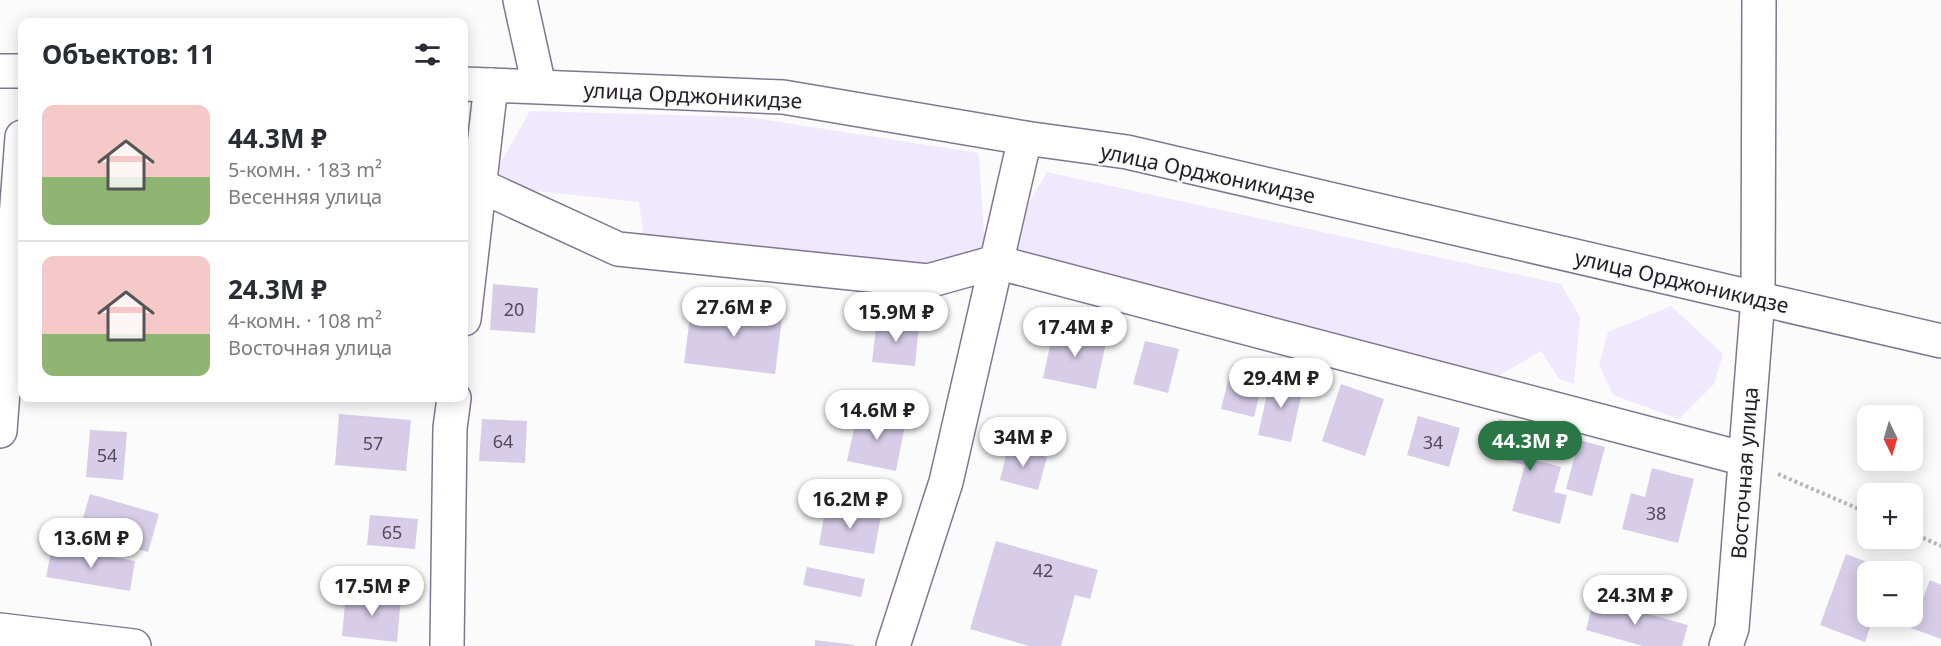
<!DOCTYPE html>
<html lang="ru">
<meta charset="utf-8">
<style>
body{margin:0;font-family:"Noto Sans",sans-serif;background:#f7f7f7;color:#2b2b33;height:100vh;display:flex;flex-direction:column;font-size:22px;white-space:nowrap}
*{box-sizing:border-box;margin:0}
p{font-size:20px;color:#7c7c81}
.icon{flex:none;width:33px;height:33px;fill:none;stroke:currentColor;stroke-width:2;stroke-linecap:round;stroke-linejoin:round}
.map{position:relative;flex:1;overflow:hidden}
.details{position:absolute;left:18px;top:18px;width:450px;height:384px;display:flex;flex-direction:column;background:#fff;border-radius:12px;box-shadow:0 3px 15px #0003}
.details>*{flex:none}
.needle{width:39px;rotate:175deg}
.buttons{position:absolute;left:1857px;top:405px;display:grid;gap:12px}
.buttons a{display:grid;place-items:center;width:66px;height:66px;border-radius:12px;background:#fff;box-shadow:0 3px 15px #0003;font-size:30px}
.price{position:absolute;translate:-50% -51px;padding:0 14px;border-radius:21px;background:#fff;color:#222;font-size:20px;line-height:39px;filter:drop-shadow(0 2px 3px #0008)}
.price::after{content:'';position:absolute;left:50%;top:36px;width:18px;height:14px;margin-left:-9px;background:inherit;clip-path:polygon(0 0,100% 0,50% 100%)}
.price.active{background:#2a7645;color:#fff}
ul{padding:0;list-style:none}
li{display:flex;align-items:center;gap:18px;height:150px;padding:0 24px}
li+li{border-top:2px solid #e1e1e2}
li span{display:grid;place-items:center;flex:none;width:168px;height:120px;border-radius:12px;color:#555}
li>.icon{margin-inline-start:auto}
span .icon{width:72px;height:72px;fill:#fffc;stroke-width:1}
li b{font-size:26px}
h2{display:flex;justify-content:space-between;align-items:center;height:72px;padding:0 24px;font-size:26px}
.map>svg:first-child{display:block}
.green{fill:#f0e8fc}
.building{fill:#d7cde9}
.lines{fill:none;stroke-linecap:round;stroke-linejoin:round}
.minor-casing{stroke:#807690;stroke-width:36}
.major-casing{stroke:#807690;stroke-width:36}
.path{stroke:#b6b5b8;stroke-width:4;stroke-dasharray:3 3;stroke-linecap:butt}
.minor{stroke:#fff;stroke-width:33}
.major{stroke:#fff;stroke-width:33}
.labels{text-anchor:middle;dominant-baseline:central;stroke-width:4.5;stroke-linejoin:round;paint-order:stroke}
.number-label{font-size:18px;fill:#514b5a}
.street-label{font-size:21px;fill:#24202a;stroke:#fbfbfb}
</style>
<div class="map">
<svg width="1941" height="646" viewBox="0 0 1941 646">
<rect width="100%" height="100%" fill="#fbfbfb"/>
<!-- green -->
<g class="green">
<polygon points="530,111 747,117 979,153 985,249 930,267 644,239 639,202 517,189 496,171"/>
<polygon points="1047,172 1561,284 1580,317 1574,384 1559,379 1541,351 1488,382 1015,257 1025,210"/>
<polygon points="1671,306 1723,354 1714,384 1679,419 1613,395 1599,365 1608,332"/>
</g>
<!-- building -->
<g class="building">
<polygon points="493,284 538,288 535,333 490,330"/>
<polygon points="692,301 728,306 726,320 744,322 746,306 783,310 775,374 684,363"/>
<polygon points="877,320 919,324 915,366 872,362"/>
<polygon points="1054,327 1107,338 1096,389 1043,378"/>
<polygon points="1145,341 1179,349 1168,393 1133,384"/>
<polygon points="1232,365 1265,373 1254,417 1221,409"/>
<polygon points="1271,376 1304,383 1291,442 1258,435"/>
<polygon points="1341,384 1384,399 1365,456 1322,441"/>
<polygon points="858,410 906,420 896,471 847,461"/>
<polygon points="339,414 411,420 406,471 335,465"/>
<polygon points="1418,416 1460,428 1449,467 1407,455"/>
<polygon points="482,419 527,421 525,463 479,461"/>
<polygon points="1499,419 1543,431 1535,460 1561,467 1554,492 1567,495 1560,524 1512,511 1525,465 1489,456"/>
<polygon points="90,430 127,432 123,480 86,477"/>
<polygon points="1579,440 1605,447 1592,496 1566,489"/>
<polygon points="1008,447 1047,457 1038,490 1000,480"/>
<polygon points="1652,468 1694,479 1678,543 1622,529 1631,493 1645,497"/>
<polygon points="90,494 159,514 148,552 79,532"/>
<polygon points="826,505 881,515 874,554 819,545"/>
<polygon points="370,515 418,519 415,549 367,545"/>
<polygon points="996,541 1098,570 1090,599 1075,595 1061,646 1029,646 970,629"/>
<polygon points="52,547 135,561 130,591 46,577"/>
<polygon points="1846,554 1891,571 1868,572 1868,616 1874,616 1865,642 1820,625"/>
<polygon points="807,567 865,579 861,597 803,585"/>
<polygon points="1930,580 1941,585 1941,639 1911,628"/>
<polygon points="346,592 401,597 397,642 342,636"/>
<polygon points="1594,599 1688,625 1682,646 1643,646 1586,630"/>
<polygon points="815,640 855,645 855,646 815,646"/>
</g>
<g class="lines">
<defs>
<g id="minor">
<polyline points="520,0 539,86"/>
<polyline points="464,185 479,185 618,249 928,281 996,262 1745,459"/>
<polyline points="464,319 491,85"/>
<polyline points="0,431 22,137"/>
<polyline points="0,630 134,646"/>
<polyline points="447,646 450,428 454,398"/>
<polyline points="893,646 946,482 1025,138"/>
<polyline points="1726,646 1732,628 1758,298 1759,0"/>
</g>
<g id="major">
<polyline points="0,71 22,71"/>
<polyline points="464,84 783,97 1025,138 1127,152 1941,341"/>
</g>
</defs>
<!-- minor casing -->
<use href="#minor" class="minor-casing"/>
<!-- major casing -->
<use href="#major" class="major-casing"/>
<!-- path -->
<g class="path">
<polyline points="1778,474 1868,513"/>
<polyline points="1912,533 1941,546"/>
</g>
<!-- minor -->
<use href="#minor" class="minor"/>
<!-- major -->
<use href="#major" class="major"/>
</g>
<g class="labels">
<!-- number labels -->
<g class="number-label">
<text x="514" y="309">20</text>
<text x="503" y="441">64</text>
<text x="1433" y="442">34</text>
<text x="373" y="443">57</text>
<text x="107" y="455">54</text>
<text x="1656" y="513">38</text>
<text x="392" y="532">65</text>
<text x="1043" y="570">42</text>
</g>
<!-- street labels -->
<g class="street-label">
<text transform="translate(693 95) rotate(3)">улица Орджоникидзе</text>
<text transform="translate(1208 173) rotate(12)">улица Орджоникидзе</text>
<text transform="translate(1682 281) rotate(13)">улица Орджоникидзе</text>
<text transform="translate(1744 473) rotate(-86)">Восточная улица</text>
</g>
</g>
</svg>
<div class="buttons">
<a><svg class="needle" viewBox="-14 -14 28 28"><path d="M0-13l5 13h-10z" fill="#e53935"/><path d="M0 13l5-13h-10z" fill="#7c7c81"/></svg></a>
<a>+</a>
<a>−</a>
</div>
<b class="price" style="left:734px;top:338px">27.6M ₽</b>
<b class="price" style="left:896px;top:343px">15.9M ₽</b>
<b class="price" style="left:1075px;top:358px">17.4M ₽</b>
<b class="price" style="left:1281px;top:409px">29.4M ₽</b>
<b class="price" style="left:877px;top:441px">14.6M ₽</b>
<b class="price" style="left:1023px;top:468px">34M ₽</b>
<b class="price active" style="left:1530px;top:472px">44.3M ₽</b>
<b class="price" style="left:850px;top:530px">16.2M ₽</b>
<b class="price" style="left:91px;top:569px">13.6M ₽</b>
<b class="price" style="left:372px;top:617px">17.5M ₽</b>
<b class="price" style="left:1635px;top:626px">24.3M ₽</b>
<section class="details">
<h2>Объектов: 11<svg class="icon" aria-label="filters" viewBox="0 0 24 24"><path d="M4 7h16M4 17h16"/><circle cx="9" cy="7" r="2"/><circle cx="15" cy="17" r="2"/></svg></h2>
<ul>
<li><span style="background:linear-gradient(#f6c9c9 60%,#8fb573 0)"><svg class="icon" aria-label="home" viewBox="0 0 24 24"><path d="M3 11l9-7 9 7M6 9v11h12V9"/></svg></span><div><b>44.3M ₽</b><p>5-комн. · 183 m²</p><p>Весенняя улица</p></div></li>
<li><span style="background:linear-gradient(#f6c9c9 65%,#8fb573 0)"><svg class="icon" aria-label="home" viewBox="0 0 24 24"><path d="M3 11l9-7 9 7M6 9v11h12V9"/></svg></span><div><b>24.3M ₽</b><p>4-комн. · 108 m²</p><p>Восточная улица</p></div></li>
</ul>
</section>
</div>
